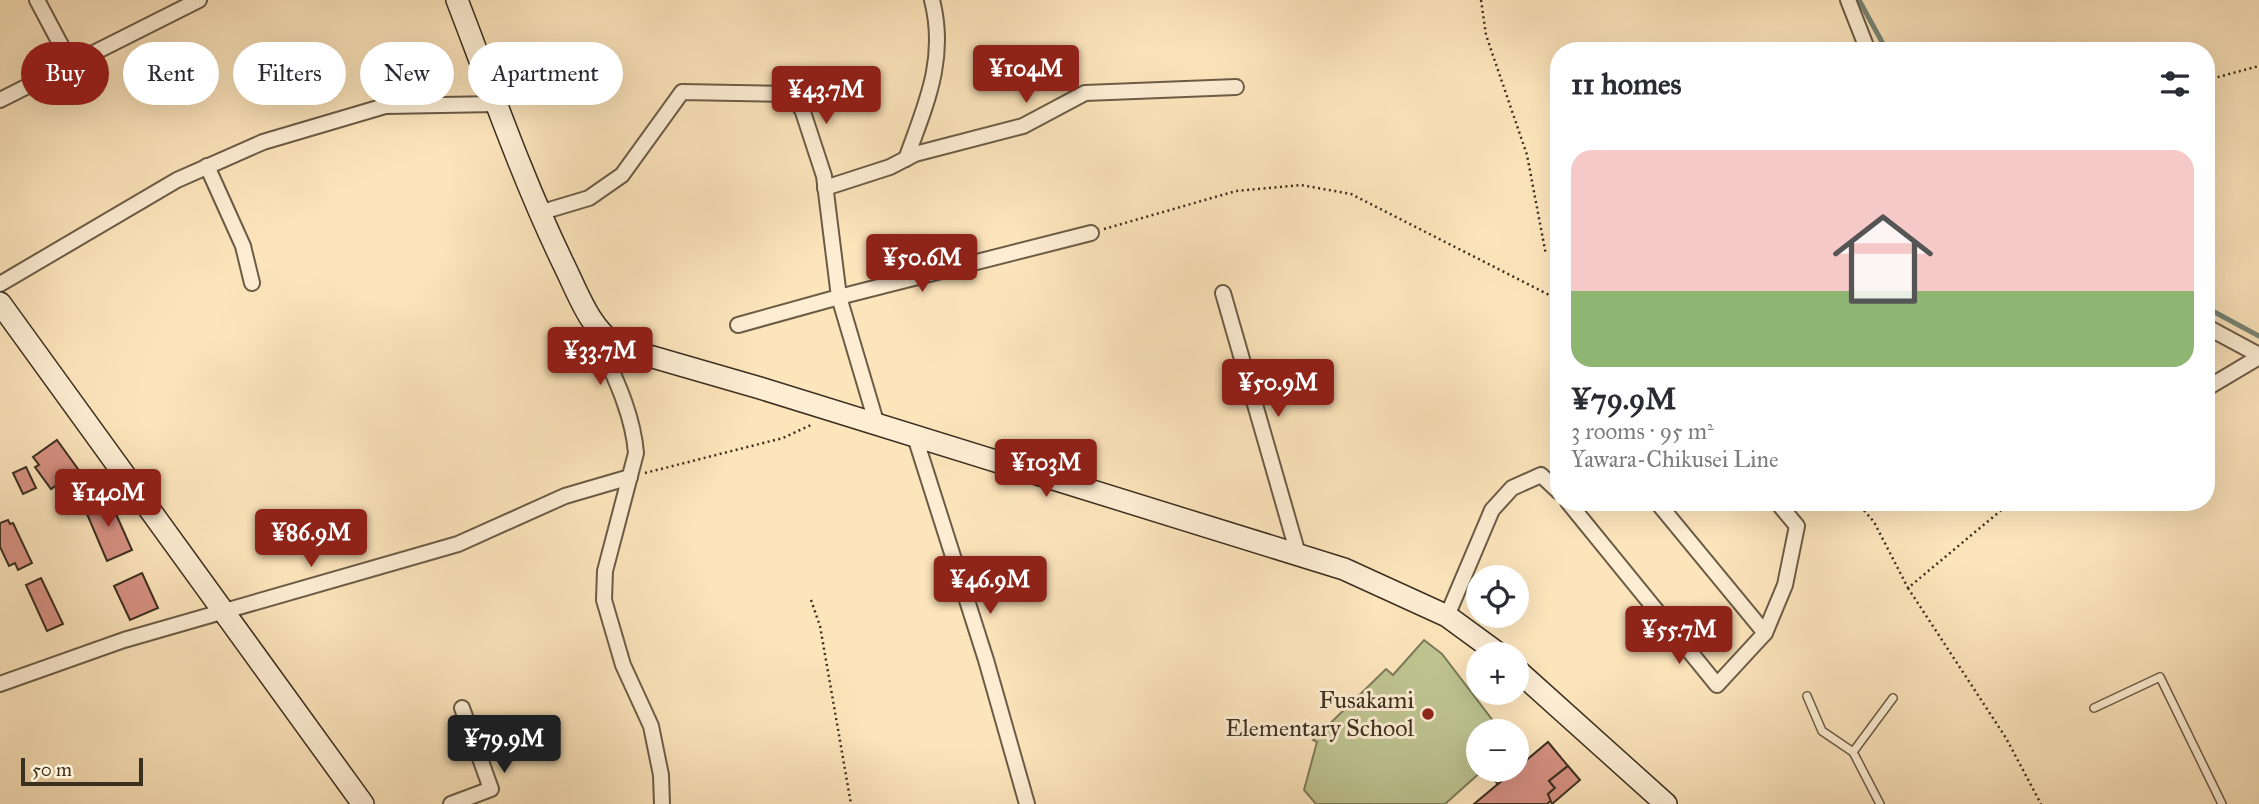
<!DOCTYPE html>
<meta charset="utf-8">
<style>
body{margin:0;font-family:"IM FELL Great Primer",serif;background:#f7f7f7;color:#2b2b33;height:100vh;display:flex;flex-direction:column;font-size:26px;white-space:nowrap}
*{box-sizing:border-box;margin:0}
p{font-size:23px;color:#7c7c81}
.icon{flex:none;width:38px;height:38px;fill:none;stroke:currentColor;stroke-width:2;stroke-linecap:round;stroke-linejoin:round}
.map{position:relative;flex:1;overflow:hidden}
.sheet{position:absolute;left:1550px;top:42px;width:665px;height:469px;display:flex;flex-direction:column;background:#fff;border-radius:28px;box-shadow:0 7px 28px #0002}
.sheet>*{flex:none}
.top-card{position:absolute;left:21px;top:42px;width:665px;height:63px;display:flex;gap:14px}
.fabs{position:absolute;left:1466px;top:565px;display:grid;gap:14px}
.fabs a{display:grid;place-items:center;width:63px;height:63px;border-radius:50%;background:#fff;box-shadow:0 7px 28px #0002;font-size:35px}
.scale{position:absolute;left:21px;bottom:18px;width:122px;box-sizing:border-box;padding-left:7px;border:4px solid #3b2f1f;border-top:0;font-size:19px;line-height:24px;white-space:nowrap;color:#3b2f1f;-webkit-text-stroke:5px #fdedd3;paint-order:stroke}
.price{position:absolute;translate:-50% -60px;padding:0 16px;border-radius:7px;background:#8f2418;color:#fff;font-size:23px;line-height:46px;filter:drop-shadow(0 2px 4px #0008)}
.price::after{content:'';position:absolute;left:50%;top:42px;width:21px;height:16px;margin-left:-10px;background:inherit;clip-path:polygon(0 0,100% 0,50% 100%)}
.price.selected{background:#222;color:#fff}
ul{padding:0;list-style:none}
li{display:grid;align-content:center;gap:14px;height:371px;padding:0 21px}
li span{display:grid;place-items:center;height:217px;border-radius:21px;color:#555}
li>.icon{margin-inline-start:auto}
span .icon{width:126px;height:126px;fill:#fffc;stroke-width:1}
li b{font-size:30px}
h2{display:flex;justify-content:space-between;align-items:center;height:84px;padding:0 21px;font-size:30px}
.tag{padding:0 24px;border-radius:32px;background:#fff;box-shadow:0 7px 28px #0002;font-size:24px;line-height:63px}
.tag.selected{background:#8f2418;color:#fff}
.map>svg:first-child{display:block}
.green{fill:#bec491;stroke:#7c7a58;stroke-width:2}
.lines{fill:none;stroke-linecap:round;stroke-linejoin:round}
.stream{stroke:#778576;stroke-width:5}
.building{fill:#d69082;stroke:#3b2f1f;stroke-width:2}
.lane-casing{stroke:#6b5c46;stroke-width:10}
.street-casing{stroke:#6b5c46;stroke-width:18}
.secondary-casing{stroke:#3b2f1f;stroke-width:24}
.path{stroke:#3b2f1f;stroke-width:2.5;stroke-dasharray:2 3.5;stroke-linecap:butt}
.lane{stroke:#fdedd3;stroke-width:7}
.street{stroke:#fdedd3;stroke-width:14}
.secondary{stroke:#fdedd3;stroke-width:21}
.poi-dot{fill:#8f2418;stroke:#fdedd3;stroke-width:2.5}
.labels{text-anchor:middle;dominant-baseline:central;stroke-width:6;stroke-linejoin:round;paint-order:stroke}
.poi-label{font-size:24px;fill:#3b2f1f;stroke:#fdedd3;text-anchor:end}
</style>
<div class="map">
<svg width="2259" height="804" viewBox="0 0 2259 804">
<rect width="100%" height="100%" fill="#fce4bb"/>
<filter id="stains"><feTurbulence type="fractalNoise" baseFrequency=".00286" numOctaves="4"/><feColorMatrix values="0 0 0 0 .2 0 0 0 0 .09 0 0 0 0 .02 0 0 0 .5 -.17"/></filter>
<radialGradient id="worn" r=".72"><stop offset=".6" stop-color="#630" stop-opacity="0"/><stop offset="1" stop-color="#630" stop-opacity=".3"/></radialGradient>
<!-- green -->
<polygon class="green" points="1424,640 1442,654 1497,726 1498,731 1479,732 1479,770 1483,770 1445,804 1316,804 1304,790 1317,742 1313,740 1386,669 1393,675"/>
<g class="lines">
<!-- stream -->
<g class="stream">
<polyline points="1859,0 1887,51"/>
<polyline points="2207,308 2259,336"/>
</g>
</g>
<!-- building -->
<g class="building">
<polygon points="57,440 78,469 51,489 35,467 39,465 33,457"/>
<polygon points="26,467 36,488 23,494 13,473"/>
<polygon points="108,496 132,550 107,561 84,507"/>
<polygon points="8,520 10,524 13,523 32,563 18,570 15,563 9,566 0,547 0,523"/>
<polygon points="142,573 158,608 130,620 114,586"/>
<polygon points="41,578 63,624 47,631 26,585"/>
<polygon points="1548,742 1568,766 1549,781 1555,788 1548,794 1553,799 1547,804 1474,804"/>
<polygon points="1568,766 1580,780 1552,804 1548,794 1555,788 1549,781"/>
<polygon points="1503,770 1515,770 1498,784 1493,779"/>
</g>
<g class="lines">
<defs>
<g id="lane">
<polyline points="1807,696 1822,731 1853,752"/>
<polyline points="2094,708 2160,677 2222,804"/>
<polyline points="1880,804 1853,752 1893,698"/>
</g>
<g id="street">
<polyline points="37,0 71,64"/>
<polyline points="1848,0 1868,51"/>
<polyline points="0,100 199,0"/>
<path d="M906,159c20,-55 41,-100 26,-159"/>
<polyline points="207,166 243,246 252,283"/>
<polyline points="825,188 890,167 915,154 1023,126 1085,93 1236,87"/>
<polyline points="539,213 589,198 622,175 682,92 787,94 802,109 824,176 839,297 738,325"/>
<polyline points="0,284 177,180 263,142 385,106 497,104"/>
<polyline points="1223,293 1298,554"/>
<polyline points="2207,327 2259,355"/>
<path d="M605,339l-3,10c15,33 31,67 34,104l-31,118 -1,29 19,65 28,61 10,49 1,29"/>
<polyline points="2207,388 2259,357"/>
<polyline points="877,425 839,297 1091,233"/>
<polyline points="915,437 986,660 1027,804"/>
<polyline points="1568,502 1717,685 1765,633 1785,585 1797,526 1777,502"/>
<polyline points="1657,502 1765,633"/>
<polyline points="1447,616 1492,510 1512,488 1541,475 1559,492"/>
<polyline points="0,684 124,640 458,544 565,496 630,477"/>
<polyline points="451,804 491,789 462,708"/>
</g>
<g id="secondary">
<path d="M457,0c34,88 65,178 106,263 15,30 26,65 55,84l142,41 584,181 103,47 52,38"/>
<polyline points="0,303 363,804"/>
<polyline points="1517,670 1666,804"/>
</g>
</defs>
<!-- lane casing -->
<use href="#lane" class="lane-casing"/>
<!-- street casing -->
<use href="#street" class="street-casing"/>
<!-- secondary casing -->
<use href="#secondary" class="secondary-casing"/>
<!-- path -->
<g class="path">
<polyline points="1481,0 1486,35 1527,155 1546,255"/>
<polyline points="2207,80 2259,66"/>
<polyline points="1104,229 1236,191 1301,185 1351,194 1559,300"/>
<polyline points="645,473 783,438 813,424"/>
<polyline points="1857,502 1874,522 1908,588 2011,502"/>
<polyline points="1908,588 2006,738 2041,804"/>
<polyline points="811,600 820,626 851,804"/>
</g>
<!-- lane -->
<use href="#lane" class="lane"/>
<!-- street -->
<use href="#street" class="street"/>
<!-- secondary -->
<use href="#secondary" class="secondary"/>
</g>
<!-- markers -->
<circle class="poi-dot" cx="1428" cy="714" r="7"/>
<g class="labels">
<!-- poi labels -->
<g class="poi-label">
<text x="1414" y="700">Fusakami<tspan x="1414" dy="28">Elementary School</tspan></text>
</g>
</g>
<rect width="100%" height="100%" filter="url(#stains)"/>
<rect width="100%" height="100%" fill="url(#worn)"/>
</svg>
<div class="fabs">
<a><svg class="icon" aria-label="locate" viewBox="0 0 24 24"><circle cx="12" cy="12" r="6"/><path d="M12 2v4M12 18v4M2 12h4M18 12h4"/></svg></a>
<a>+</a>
<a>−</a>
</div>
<div class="scale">50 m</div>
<b class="price" style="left:1026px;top:105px">¥104M</b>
<b class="price" style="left:826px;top:126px">¥43.7M</b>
<b class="price" style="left:922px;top:294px">¥50.6M</b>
<b class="price" style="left:600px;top:387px">¥33.7M</b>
<b class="price" style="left:1278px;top:419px">¥50.9M</b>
<b class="price" style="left:1046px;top:499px">¥103M</b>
<b class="price" style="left:108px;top:529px">¥140M</b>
<b class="price" style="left:311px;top:569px">¥86.9M</b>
<b class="price" style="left:990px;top:616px">¥46.9M</b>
<b class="price" style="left:1679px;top:666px">¥55.7M</b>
<b class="price selected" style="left:504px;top:775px">¥79.9M</b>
<div class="top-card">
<a class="tag selected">Buy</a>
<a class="tag">Rent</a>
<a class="tag">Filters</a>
<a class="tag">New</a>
<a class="tag">Apartment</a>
</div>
<section class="sheet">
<h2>11 homes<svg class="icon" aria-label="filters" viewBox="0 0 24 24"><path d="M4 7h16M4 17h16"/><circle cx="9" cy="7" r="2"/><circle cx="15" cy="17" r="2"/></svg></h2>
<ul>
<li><span style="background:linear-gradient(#f6c9c9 65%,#8fb573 0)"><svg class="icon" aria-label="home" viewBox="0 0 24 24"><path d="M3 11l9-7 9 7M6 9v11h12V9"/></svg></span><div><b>¥79.9M</b><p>3 rooms · 95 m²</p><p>Yawara-Chikusei Line</p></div></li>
</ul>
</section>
</div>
